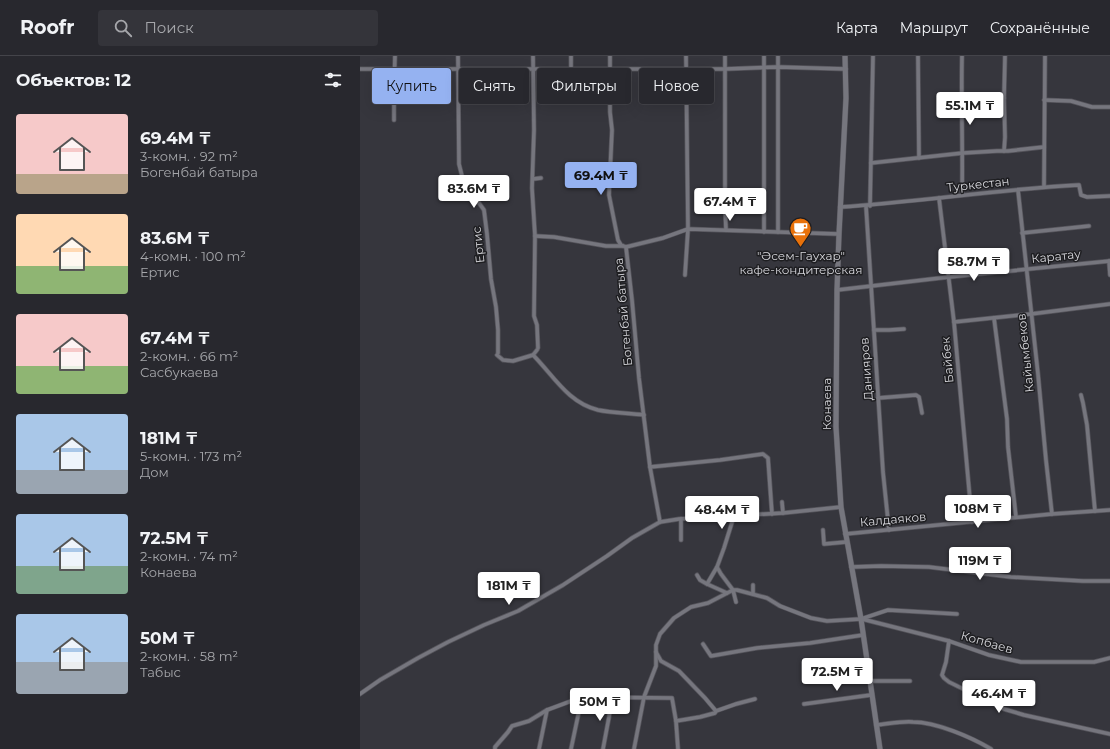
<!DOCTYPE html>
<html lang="ru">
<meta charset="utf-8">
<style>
body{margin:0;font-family:Montserrat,sans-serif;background:#34343a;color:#f1f3f6;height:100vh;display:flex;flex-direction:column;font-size:15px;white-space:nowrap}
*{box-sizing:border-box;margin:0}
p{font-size:13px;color:#a5a6aa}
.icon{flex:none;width:22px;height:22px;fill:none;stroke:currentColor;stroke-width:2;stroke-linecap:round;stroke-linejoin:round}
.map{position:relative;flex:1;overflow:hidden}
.side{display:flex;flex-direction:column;background:#28282e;width:360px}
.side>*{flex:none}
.top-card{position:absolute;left:12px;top:12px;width:380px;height:36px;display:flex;gap:8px}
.price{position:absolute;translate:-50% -34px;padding:0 9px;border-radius:4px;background:#fff;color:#222;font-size:13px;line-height:26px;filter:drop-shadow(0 1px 2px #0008)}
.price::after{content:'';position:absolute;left:50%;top:24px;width:12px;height:9px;margin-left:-6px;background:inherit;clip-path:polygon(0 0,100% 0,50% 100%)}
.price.active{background:#95b2f1;color:#111}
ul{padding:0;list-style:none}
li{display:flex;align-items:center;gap:12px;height:100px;padding:0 16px}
li span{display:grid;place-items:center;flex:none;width:112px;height:80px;border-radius:4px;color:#555}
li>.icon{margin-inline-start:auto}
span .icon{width:48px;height:48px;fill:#fffc;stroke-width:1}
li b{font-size:17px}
h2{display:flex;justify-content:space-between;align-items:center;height:48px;padding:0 16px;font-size:17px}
.pill{padding:0 14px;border-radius:4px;background:#28282e;box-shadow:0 4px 16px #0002,0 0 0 1px #44444a;font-size:14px;line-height:36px}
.pill.active{background:#95b2f1;color:#111}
header{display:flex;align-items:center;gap:24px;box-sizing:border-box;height:56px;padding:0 20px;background:#28282e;border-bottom:1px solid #44444a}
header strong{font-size:19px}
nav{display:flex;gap:22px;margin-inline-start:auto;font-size:14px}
.search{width:280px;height:36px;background:#34343a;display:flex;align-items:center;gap:10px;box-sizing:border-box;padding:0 14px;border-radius:4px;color:#a5a6aa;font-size:15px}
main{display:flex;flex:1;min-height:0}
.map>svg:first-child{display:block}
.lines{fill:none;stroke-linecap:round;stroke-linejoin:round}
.street-casing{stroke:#55545b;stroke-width:5}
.secondary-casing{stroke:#55545b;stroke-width:6}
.street{stroke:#76767e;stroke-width:3.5}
.secondary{stroke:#76767e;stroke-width:5}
.labels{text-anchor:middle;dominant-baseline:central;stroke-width:3;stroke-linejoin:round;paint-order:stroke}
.street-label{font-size:12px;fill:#d6d6db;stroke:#1e1e21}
.poi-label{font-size:12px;fill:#d6d6db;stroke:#1e1e21}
</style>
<header>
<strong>Roofr</strong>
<div class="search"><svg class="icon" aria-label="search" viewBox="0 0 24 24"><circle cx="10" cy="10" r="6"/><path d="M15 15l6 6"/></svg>Поиск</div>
<nav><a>Карта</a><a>Маршрут</a><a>Сохранённые</a></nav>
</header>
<main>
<section class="side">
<h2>Объектов: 12<svg class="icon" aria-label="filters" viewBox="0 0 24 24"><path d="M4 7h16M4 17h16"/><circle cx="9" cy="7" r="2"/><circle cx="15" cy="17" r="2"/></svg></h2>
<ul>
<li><span style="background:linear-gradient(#f6c9c9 75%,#b9a48a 0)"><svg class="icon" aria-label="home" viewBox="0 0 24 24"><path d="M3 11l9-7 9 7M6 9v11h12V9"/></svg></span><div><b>69.4M ₸</b><p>3-комн. · 92 m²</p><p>Богенбай батыра</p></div></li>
<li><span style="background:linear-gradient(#ffd9b3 65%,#8fb573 0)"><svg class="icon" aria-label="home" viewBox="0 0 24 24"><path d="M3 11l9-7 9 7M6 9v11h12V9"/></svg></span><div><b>83.6M ₸</b><p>4-комн. · 100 m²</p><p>Ертис</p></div></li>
<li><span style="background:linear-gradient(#f6c9c9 65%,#8fb573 0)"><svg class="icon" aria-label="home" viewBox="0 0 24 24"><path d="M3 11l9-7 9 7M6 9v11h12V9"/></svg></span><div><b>67.4M ₸</b><p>2-комн. · 66 m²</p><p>Сасбукаева</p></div></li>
<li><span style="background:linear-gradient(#a9c7e8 70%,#9aa5b1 0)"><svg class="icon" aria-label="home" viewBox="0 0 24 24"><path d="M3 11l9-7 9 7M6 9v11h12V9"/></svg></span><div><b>181M ₸</b><p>5-комн. · 173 m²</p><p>Дом</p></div></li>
<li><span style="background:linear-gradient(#a9c7e8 65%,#7fa58c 0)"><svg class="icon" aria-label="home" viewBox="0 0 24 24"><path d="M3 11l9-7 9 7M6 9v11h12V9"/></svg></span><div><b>72.5M ₸</b><p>2-комн. · 74 m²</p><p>Конаева</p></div></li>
<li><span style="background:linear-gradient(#a9c7e8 60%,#9aa5b1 0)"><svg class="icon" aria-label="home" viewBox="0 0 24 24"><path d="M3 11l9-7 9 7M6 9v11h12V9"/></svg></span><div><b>50M ₸</b><p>2-комн. · 58 m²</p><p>Табыс</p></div></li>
</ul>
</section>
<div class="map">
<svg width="750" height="693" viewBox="0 0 750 693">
<rect width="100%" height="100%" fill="#36363d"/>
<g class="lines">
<defs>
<g id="street">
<polyline points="98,0 99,108 102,120 111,136 124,154 127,178 131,223 136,251 138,274 138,297"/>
<polyline points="173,0 174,74 172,132 175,180 174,260 177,269 178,292"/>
<polyline points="211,0 211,13"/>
<polyline points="250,0 250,56 252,74 249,139 258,184 261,189 266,191"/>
<polyline points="365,0 365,149 366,174"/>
<polyline points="404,0 404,176"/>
<polyline points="418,0 418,176"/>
<polyline points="558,0 559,102"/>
<path d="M602,0c-1,47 1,93 0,139"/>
<polyline points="0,13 365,13 418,11 486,13"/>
<polyline points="644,42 645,81 644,95"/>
<polyline points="684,44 711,45 732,51 750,51"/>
<polyline points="601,47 631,50 644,42 645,0"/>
<polyline points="34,64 34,32 35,0"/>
<polyline points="511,107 603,97 637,95 648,95 684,91"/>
<polyline points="173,123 181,122"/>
<polyline points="684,131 685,0"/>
<polyline points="658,134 678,318 686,404 692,458"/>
<polyline points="579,142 594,266 612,466"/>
<polyline points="506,150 523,416 529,474"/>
<polyline points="510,150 513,0"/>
<path d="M480,151c80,-5 159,-18 239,-22l2,10 6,2 23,-1"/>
<polyline points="662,177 729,170"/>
<polyline points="175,180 194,181 246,190 263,190"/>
<polyline points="266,191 272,244 279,322 290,411 300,466"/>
<polyline points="266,191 303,182 328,173 479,178"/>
<polyline points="749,205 750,219"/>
<polyline points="325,219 328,173 326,0"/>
<polyline points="477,234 589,221 750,205"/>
<polyline points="634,262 647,363 648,391 656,461"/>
<polyline points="594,266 671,258 750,248"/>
<polyline points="514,274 529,274 544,273"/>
<polyline points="137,299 143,304 153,305 173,299 177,294"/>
<path d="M173,299c20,20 35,48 65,55 15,3 31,3 46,5"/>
<polyline points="721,339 723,347 727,369 735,455"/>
<polyline points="518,342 556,339 559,341 562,357"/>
<polyline points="290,411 360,404 403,398 408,402 412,458"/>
<polyline points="422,446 423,457"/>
<polyline points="374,460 364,492 357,511 361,518 373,534 377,534 407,542 420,550 451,562 467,565 501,563 528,554 597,558"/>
<polyline points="321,463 321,484"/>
<polyline points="463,474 464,488 486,486"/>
<polyline points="485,478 692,458 750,454"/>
<polyline points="357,511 347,528 367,537"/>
<polyline points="491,511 521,510 569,511 651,521 723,525 750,525"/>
<polyline points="337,519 340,524 347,528"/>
<polyline points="393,529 393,538"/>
<polyline points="502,563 589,585 629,599 661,606 734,606 750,602"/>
<polyline points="589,585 586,606 582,619 584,622 589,626 644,653 664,659 750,678"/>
<polyline points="343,588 351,600 397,592 450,587 503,579"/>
<polyline points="296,596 301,605 319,615 345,642 356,655"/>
<polyline points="509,625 550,625"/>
<polyline points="0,638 20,624 58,602 88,586 124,569 158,555 203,529 247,500 272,482 300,466 319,463 423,457 481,451"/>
<polyline points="444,648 511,639"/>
<polyline points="316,665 340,661 355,657 356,655 376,648 395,643"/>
<path d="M516,669c12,-1 25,-4 37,-3 23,0 58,15 78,27"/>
<polyline points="135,693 135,691 148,676 152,670 169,665 187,654 222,641 312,642 316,665 318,693"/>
<polyline points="179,693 187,654"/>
<polyline points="211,693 222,641"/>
<polyline points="243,693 249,661 252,642"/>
<polyline points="274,693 284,641 296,610 296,589 300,578 314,562 331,551 348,547 373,534 376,546"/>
</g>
<polyline id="secondary" points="485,0 486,42 479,178 477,234 476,371 481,451 501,563 520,693"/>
</defs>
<!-- street casing -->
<use href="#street" class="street-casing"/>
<!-- secondary casing -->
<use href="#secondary" class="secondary-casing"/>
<!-- street -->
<use href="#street" class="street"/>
<!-- secondary -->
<use href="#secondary" class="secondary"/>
</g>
<!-- icons -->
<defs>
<symbol id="cafe-pin" viewBox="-11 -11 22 30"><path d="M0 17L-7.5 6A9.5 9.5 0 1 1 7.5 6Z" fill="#e8710a" stroke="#1e1e21"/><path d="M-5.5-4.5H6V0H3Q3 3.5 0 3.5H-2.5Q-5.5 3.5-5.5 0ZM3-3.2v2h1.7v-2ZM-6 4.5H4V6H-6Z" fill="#fff"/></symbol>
</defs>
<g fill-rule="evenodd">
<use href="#cafe-pin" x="428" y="160" width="25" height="34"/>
</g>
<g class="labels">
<!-- street labels -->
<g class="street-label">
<text transform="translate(618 128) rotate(-6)">Туркестан</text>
<text transform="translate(118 189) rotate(-96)">Ертис</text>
<text transform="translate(696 200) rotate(-6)">Каратау</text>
<text transform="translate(263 256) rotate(-95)">Богенбай батыра</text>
<text transform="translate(665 297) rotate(-96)">Кайымбеков</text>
<text transform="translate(587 304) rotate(-95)">Байбек</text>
<text transform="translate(506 313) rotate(-94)">Данияров</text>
<text transform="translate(466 348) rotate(-90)">Конаева</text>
<text transform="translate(533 463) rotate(-5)">Калдаяков</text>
<text transform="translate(627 586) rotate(16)">Копбаев</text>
</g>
<!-- poi labels -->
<g class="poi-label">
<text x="441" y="199">"Әсем-Гаухар"<tspan x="441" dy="14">кафе-кондитерская</tspan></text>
</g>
</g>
</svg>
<b class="price" style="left:610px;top:70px">55.1M ₸</b>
<b class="price active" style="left:241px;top:140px">69.4M ₸</b>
<b class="price" style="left:114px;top:153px">83.6M ₸</b>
<b class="price" style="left:370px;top:166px">67.4M ₸</b>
<b class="price" style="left:614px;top:226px">58.7M ₸</b>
<b class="price" style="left:618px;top:473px">108M ₸</b>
<b class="price" style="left:362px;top:474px">48.4M ₸</b>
<b class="price" style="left:620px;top:525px">119M ₸</b>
<b class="price" style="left:149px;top:550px">181M ₸</b>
<b class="price" style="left:477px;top:636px">72.5M ₸</b>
<b class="price" style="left:639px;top:658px">46.4M ₸</b>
<b class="price" style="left:240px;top:666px">50M ₸</b>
<div class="top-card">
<a class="pill active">Купить</a>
<a class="pill">Снять</a>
<a class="pill">Фильтры</a>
<a class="pill">Новое</a>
</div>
</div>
</main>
